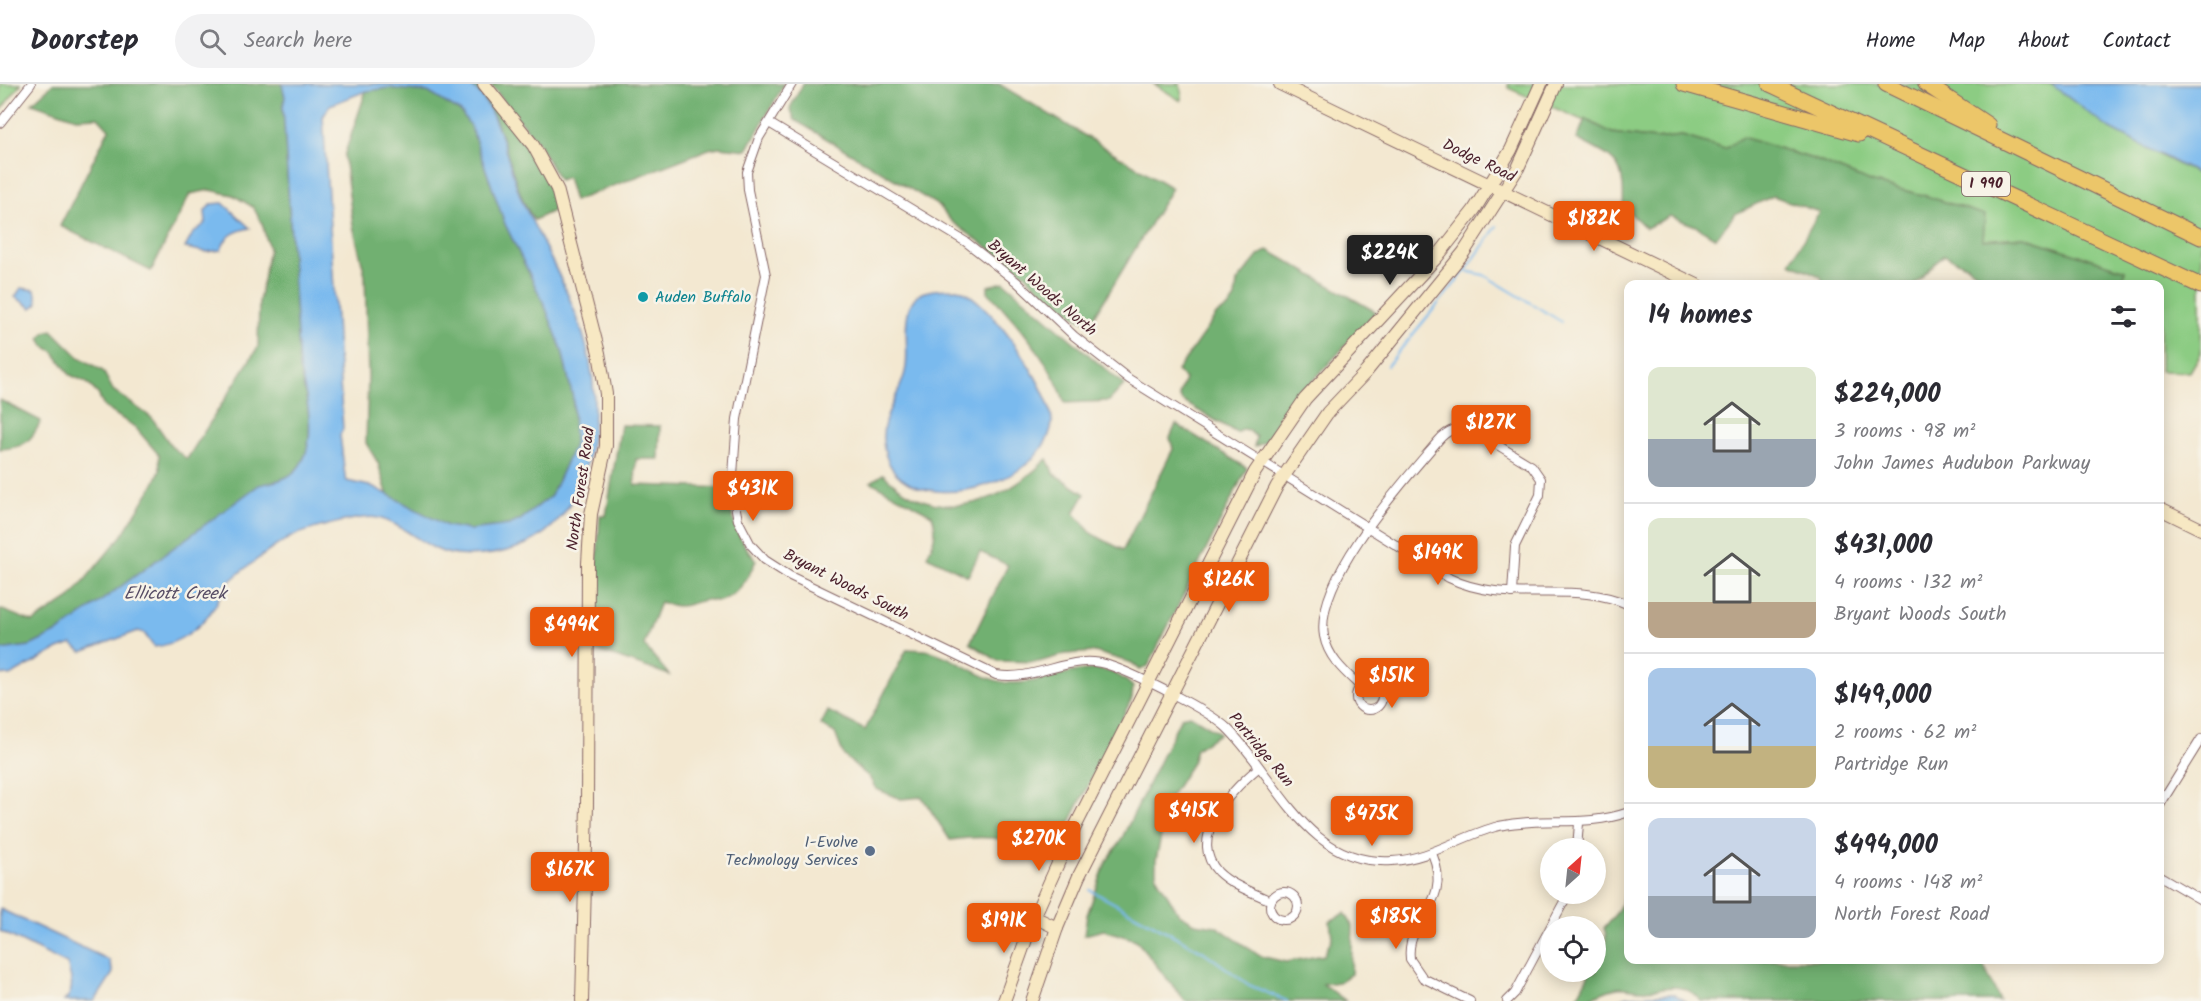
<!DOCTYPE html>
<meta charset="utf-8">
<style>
body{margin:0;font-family:Kalam,sans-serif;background:#f2f2f3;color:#2b2b33;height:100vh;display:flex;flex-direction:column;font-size:22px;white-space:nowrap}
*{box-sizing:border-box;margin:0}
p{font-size:20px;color:#7c7c81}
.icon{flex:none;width:33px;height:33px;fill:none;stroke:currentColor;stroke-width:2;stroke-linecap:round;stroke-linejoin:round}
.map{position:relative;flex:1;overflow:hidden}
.side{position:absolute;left:1624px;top:196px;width:540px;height:684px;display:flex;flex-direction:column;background:#fff;border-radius:12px;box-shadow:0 3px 15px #0003}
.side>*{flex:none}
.needle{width:39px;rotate:27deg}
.fabs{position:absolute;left:1540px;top:754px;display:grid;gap:12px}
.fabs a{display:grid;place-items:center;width:66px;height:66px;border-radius:50%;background:#fff;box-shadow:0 3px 15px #0003;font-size:30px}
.price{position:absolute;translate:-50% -51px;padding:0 14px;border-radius:6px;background:#ea580c;color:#fff;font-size:20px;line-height:39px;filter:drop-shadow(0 2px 3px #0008)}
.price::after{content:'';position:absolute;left:50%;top:36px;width:18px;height:14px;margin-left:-9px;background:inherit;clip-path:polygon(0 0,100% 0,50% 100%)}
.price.on{background:#222;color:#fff}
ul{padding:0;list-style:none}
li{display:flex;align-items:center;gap:18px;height:150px;padding:0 24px}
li+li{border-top:2px solid #e1e1e2}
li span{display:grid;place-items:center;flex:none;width:168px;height:120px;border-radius:12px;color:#555}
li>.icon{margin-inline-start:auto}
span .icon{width:72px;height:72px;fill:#fffc;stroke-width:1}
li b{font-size:26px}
h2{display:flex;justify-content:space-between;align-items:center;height:72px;padding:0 24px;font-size:26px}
header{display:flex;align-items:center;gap:36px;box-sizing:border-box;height:84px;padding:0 30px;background:#fff;border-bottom:2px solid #e1e1e2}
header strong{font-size:28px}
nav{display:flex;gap:33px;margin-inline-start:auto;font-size:21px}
.search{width:420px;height:54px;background:#f2f2f3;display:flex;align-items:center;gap:15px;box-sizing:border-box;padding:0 21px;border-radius:33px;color:#7c7c81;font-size:22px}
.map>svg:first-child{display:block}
.green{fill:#8ccc83;stroke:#6b7657;stroke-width:1.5}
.forest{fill:#71b071;stroke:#5e684e;stroke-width:1.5}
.water{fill:#7abaee;stroke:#626c8c;stroke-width:1.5;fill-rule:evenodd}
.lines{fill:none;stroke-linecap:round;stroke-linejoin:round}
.stream{stroke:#7abaee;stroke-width:2}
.street-casing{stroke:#856565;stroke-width:10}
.secondary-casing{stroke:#856565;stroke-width:14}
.highway-casing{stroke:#856565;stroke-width:17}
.street{stroke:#fff;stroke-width:8}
.secondary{stroke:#f7e8c3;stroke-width:12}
.highway{stroke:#ecc669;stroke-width:15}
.culture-dot{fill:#0f9aa8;stroke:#f7f3e8;stroke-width:2}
.service-dot{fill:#5c6f8a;stroke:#f7f3e8;stroke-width:2}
.labels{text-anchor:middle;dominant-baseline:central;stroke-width:5;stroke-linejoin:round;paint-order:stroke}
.shield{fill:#f7f3e8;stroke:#7e5f64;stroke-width:1.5}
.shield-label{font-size:15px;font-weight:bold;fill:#4a1f2b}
.street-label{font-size:16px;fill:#4a1f2b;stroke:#f7f3e8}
.culture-label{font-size:16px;fill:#0d838f;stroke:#f7f3e8;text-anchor:start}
.service-label{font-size:16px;fill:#4e5e75;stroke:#f7f3e8;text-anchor:end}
.water-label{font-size:18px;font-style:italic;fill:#584e66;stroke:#f7f3e8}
</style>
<header>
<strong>Doorstep</strong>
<div class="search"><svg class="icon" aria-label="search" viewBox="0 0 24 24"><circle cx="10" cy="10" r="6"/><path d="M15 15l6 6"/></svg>Search here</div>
<nav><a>Home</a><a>Map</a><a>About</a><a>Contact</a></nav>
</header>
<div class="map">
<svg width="2201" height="917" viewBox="0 0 2201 917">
<rect width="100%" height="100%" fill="#f7f3e8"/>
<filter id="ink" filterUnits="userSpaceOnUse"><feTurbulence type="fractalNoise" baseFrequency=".0167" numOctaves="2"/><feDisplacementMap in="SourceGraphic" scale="12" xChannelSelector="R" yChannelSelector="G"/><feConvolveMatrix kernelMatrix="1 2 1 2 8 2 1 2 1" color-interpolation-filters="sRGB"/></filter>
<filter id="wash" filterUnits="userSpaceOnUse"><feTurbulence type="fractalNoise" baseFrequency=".008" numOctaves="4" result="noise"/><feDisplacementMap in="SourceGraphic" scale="24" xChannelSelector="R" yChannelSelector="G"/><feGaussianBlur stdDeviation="1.35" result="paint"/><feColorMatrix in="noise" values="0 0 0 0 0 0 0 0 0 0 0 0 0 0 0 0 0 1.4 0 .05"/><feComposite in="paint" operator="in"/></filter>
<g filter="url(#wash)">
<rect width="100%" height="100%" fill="#f3e8d1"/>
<!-- green -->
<g class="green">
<polygon points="0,0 21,0 0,27"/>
<polygon points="1154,0 1179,0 1182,7 1181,17"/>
<polygon points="1508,0 2051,0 2161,72 2201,92 2201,269 2190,288 2160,287 2160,201 2121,201 2125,186 2024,153 1982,156 1984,131 1923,111 1873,99 1816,76 1742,53 1725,65 1682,52 1654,55 1612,49 1508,4"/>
</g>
<!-- forest -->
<g class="forest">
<path d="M53,0h229l3,13 -2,9 16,262c8,28 20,76 -2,101 -9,11 -25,13 -38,17l-199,145 -30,15 -30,4v-41l33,13 37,-24 52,-63 32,-51 6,-14 -1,-15 -24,-28 -31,-20 -6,-13 -12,-12 -16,-7 -17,-24 -9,-5 -4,-8 5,-6 7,-2 27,27 24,14 10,19 39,28 20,29 15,12 71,-112 1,-46 10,-52 -7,-26 -9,-16 -20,-12 -23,-5 -20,4 -39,77 -91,-45 49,-97 -11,-12 -22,1 -44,-15z"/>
<path d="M469,0h7l5,4 51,63 27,57 -25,12c-28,-40 -27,-108 -65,-136z"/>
<polygon points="490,0 784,0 747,66 719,63 709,65 574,117 567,93 559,96 538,59"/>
<path d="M803,0h196l173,104 -79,131 -4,3c-15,-2 -23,-18 -39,-22l-24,-25 -75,-54 -12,-15 -144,-86 -5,-12z"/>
<polygon points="388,4 428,8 461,28 471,43 505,140 545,222 562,266 573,314 574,339 574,361 551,412 520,436 509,441 470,446 447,442 388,412 378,379 366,359 368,292 365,191 353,142 344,72 366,7"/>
<path d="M1585,35l27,14 43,6 27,-3 43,13 17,-12 74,23 57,23 50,12 62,20 -2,25 41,-3 101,33 -4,15h-129l-26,-20 -22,-10 -30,30h-89l-5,-9 -30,-13 29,-51 -46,-16 -38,18 -19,24 -18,-11 -28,-11 -24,12 -23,-22c3,-46 -9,-47 -46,-67z"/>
<polygon points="1268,166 1376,228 1302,309 1265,358 1254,363 1256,353 1248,346 1242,345 1237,349 1182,317 1179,311 1185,295 1177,287 1217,230 1228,224 1235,214 1237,198 1259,171"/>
<path d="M1004,198l120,103 -15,16 -44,2c-13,-40 -47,-80 -77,-111v-6z"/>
<path d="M0,316l41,21c-10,21 -17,27 -41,28z"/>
<path d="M1176,340l71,44 -99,198 -8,4 -8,-7 -37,-11 -29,2 -27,8 -41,-1 -28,-18 38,-78 -28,-13 -12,24 -41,-20c7,-15 11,-25 5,-41l-61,-33 12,-8c54,53 116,32 164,-15l7,15 31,20 -11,19 18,21 31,16 50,-101 -3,-11z"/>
<path d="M621,341l39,1 -1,33h-23l-1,26 93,3c2,28 9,51 28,72 -7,18 -17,35 -36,41 -5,1 -10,-2 -14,-1 -23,4 -20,10 -46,2l-16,43 25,30 -74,-25v-58l5,-77 6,1z"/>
<path d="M907,565c8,1 16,0 23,2 29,7 50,30 81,32 42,2 86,-34 122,4l-1,11 -81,162c-42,-21 -54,-27 -101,-20l-28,-43 -21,2 -25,-10 -7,-12 -25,-21 -9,-23 -14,-8 7,-14 37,19z"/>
<polygon points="1190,631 1220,649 1196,665 1192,679 1157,733 1162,748 1156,776 1156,792 1179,830 1195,839 1216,842 1260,872 1286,878 1324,871 1332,854 1330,837 1345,829 1353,842 1351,890 1339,898 1323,900 1346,917 1185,917 1136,856 1104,846 1084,851 1087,831 1106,778 1120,758 1181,633"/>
<path d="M1629,799v77h352l19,41h-299c-18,-22 -35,-11 -60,-11 -7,0 -15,-3 -23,-2 -16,2 -27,13 -43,13l15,-29h6c0,-16 15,-27 8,-44l14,-17z"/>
</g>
<!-- water -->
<g class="water">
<path d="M282,0h187c33,25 38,86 56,123 45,92 89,158 60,264 -9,31 -30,61 -61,74 -23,10 -65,16 -88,4 -19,-9 -37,-26 -58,-31 -16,-4 -72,12 -87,19 -14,7 -55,37 -65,48 -5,6 -7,15 -11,21 -12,20 -37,39 -61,41l-10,-14 -6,-2 -56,21 -10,-8 -14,5 -48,27 -10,-2v-24l30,-4 30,-15 199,-146c13,-3 29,-5 38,-16 22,-25 10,-73 2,-101l-16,-262 2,-9zM388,4l40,4 33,20 10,15 34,97 40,82 17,44 11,48 1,47 -23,51 -31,24 -11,5 -39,5 -23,-4 -73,-39 -27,-6 -2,-5 -5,-41 3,-6 -20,-312 7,-12 36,-14z"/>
<polygon points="2051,0 2201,0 2201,92 2107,43"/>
<path d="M223,119l27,25c-15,3 -24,7 -29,22l-15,2 -21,-4 8,-15 13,-10 -1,-12 6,-7z"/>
<polygon points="21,204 35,206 38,219 32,224 15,213"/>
<path d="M957,205c30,6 96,103 95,133 -1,17 -16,36 -29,45 -40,30 -135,44 -140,-27 -2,-26 20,-48 23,-73 3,-20 -5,-51 8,-68 7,-11 31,-9 43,-10z"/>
<path d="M0,825l109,51 4,13 -18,28h-31c12,-10 7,-24 3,-37l-67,-33z"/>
<polygon points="1674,910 1686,917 1613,917 1628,912"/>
</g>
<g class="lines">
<!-- stream -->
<g class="stream">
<polyline points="1466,186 1497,142"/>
<polyline points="1387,282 1465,187 1484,191 1562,238"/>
<polyline points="1090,806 1204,868 1249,901 1287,917"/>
</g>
</g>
</g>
<g filter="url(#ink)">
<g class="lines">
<defs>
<g id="street">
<path d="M792,0l-33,54 -12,34 1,18 18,85 -29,144 -5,70 6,31 13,25 14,15 25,16 206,99c43,7 75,-24 115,-9 26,9 97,44 116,62 51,50 79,138 165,133 39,-2 70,-26 107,-35 46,-10 85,2 130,-14"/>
<polyline points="0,39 31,0"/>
<path d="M769,39l197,119 51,40 57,54 55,43 320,199c58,29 125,1 180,27"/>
<circle cx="1369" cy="613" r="13"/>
<path d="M1361,603c-16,-15 -33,-29 -37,-51 -10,-56 79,-154 114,-195 10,-12 20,-15 35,-11l59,36 9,13 -1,16 -25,51 -3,47"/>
<path d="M1258,684c-26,22 -72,69 -40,104 13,13 36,21 53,29"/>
<polyline points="2160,721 2201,655"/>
<polyline points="1577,765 1579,739"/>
<path d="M1432,769c22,53 -27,65 -22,106l13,19 47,23"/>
<polyline points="2160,792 2201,816"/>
<circle cx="1284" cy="822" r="14"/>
<polyline points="1507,917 1515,909 1568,810"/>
</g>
<g id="secondary">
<polyline points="484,0 533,61 557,105 599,269 606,310 606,362 591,430 588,479 587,721 582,917"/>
<polyline points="1280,0 1697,201"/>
<polyline points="2160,425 2201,445"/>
<polyline points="1034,833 1057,844"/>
<polyline points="1004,917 1034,833 1069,755 1255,388 1305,315 1437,173 1474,126 1511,66 1541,0"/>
<polyline points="1032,917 1057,844 1079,792 1277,402 1328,328 1366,288 1464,168 1518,84 1556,0"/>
</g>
<g id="highway">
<polyline points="1684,0 1859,50"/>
<polyline points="1770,0 2201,202"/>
<polyline points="1886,0 2201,153"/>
<polyline points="1926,0 1988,41"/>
</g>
</defs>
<!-- street casing -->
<use href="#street" class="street-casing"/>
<!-- secondary casing -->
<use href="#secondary" class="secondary-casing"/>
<!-- highway casing -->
<use href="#highway" class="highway-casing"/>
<!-- street -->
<use href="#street" class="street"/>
<!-- secondary -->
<use href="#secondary" class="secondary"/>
<!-- highway -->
<use href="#highway" class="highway"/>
</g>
</g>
<!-- markers -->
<circle class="culture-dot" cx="643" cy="213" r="6"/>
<circle class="service-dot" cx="870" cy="767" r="6"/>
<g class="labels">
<!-- shield labels -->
<rect class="shield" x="1962" y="88" width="48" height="24" rx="4.5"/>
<g class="shield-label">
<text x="1986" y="100">I 990</text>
</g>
<!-- street labels -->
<g class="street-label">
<text transform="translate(1479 77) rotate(26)">Dodge Road</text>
<text transform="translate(1042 204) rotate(41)">Bryant Woods North</text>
<text transform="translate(581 405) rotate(-82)">North Forest Road</text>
<text transform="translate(846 501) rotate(27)">Bryant Woods South</text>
<text transform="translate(1261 666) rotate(50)">Partridge Run</text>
</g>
<!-- culture labels -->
<g class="culture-label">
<text x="655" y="213">Auden Buffalo</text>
</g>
<!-- service labels -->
<g class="service-label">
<text x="858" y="758">I-Evolve<tspan x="858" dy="18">Technology Services</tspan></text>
</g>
<!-- water labels -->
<g class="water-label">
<text x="175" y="510">Ellicott Creek</text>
</g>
</g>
</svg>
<div class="fabs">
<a><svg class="needle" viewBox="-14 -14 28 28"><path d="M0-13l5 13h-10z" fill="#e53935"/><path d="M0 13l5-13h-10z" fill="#7c7c81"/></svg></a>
<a><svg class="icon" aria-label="locate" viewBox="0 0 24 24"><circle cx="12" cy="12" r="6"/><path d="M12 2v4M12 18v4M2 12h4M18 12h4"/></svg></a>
</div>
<b class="price" style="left:1594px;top:168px">$182K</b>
<b class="price on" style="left:1390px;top:202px">$224K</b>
<b class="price" style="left:1491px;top:372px">$127K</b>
<b class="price" style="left:753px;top:438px">$431K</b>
<b class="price" style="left:1438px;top:502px">$149K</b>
<b class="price" style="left:1229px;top:529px">$126K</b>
<b class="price" style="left:572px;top:574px">$494K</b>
<b class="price" style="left:1392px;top:625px">$151K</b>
<b class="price" style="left:1194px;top:760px">$415K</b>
<b class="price" style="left:1372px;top:763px">$475K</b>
<b class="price" style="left:1039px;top:788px">$270K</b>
<b class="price" style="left:570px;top:819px">$167K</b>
<b class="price" style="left:1396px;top:866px">$185K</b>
<b class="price" style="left:1004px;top:870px">$191K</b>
<section class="side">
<h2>14 homes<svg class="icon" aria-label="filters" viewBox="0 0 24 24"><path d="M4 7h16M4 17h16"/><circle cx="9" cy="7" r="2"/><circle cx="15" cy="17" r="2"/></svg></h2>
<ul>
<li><span style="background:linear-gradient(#dfe7d0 60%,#9aa5b1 0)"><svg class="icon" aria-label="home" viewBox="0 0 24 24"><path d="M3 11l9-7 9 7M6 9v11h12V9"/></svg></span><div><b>$224,000</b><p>3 rooms · 98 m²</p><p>John James Audubon Parkway</p></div></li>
<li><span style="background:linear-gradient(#dfe7d0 70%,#b9a48a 0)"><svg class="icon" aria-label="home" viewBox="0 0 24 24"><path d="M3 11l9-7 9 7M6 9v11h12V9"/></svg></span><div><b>$431,000</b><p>4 rooms · 132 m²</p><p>Bryant Woods South</p></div></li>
<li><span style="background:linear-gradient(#a9c7e8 65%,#c2b280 0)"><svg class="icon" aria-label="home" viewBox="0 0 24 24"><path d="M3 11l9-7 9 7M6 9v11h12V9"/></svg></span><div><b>$149,000</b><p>2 rooms · 62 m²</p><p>Partridge Run</p></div></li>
<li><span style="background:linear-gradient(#c9d6e8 65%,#9aa5b1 0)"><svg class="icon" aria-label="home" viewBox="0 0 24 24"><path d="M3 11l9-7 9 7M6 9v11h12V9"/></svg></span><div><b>$494,000</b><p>4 rooms · 148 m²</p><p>North Forest Road</p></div></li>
</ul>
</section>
</div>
